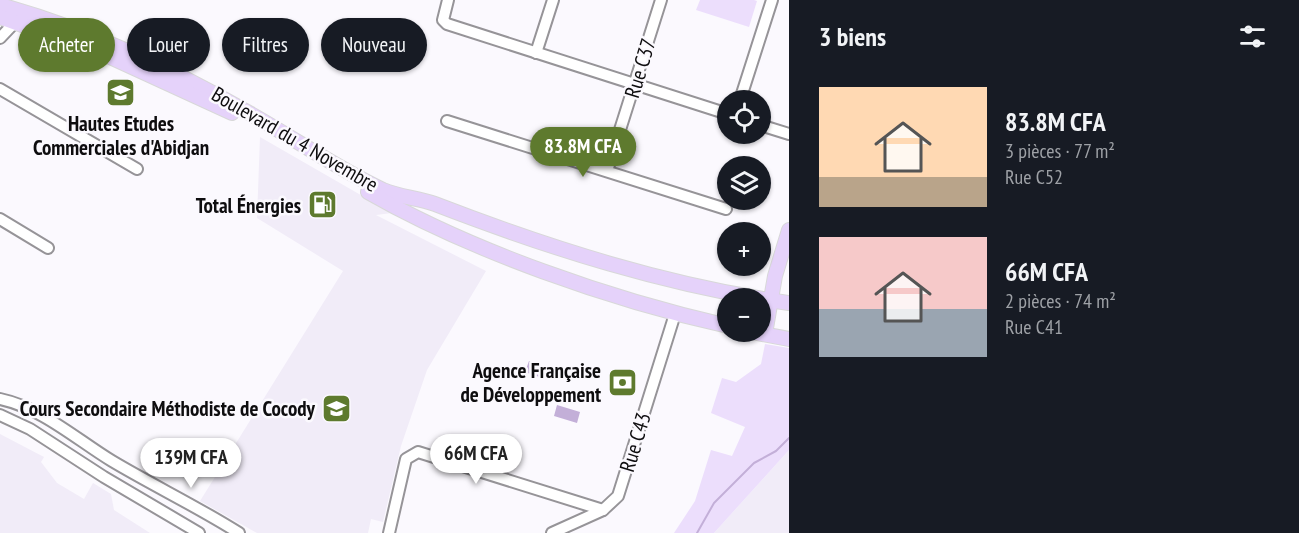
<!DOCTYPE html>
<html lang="fr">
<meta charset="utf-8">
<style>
body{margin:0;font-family:"PT Sans Narrow",sans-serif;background:#242831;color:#f1f3f6;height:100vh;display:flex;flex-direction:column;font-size:22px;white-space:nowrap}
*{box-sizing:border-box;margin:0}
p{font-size:20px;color:#9ea1a6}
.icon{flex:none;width:33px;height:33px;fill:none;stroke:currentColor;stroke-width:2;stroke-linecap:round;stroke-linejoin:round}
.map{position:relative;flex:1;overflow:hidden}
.drawer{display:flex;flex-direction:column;background:#171b24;width:510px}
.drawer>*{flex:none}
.hud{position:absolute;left:18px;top:18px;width:570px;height:54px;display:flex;gap:12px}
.fabs{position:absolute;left:717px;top:90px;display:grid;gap:12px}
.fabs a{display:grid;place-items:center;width:54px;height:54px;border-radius:50%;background:#171b24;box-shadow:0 2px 4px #0004;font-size:30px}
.price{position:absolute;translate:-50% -51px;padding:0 14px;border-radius:21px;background:#fff;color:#222;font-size:20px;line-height:39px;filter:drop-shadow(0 2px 3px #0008)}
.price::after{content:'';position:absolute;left:50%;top:36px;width:18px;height:14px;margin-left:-9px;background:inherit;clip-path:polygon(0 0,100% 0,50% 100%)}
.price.on{background:#5e7a2e;color:#fff}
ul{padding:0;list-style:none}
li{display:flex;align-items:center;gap:18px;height:150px;padding:0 30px}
li span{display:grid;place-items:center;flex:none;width:168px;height:120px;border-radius:0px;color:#555}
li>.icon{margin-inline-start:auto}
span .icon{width:72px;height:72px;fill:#fffc;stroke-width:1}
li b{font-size:26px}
h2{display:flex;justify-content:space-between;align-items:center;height:72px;padding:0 30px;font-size:26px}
.tag{padding:0 21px;border-radius:27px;background:#171b24;box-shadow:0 2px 4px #0004;font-size:21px;line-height:54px}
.tag.on{background:#5e7a2e;color:#fff}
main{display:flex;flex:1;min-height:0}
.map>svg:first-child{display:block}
.built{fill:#f1ecf8}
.green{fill:#ecdefc}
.water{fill:#c3afd8}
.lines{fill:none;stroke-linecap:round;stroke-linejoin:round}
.stream{stroke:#c3afd8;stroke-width:2}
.minor-casing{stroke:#969498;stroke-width:14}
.major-casing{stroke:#d8d8d9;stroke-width:16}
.minor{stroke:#fff;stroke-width:10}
.major{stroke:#e5d2fa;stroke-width:14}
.labels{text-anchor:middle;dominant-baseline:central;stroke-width:5;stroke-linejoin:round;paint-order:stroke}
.street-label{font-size:21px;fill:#0e0d0f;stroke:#fbf9fe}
.poi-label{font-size:21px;font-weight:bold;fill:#0e0d0f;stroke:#fbf9fe;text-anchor:end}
</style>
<main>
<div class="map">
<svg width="789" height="533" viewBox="0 0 789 533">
<rect width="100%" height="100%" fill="#fbf9fe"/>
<!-- built -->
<g class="built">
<polygon points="260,137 392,213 376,215 486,271 427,370 401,446 383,522 371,519 368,533 257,533 200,501 343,271 257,218"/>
<polygon points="0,434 44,457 41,462 57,483 84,499 93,483 111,494 114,510 150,533 0,533"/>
<polygon points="789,450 789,533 714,533"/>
</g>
<!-- green -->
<g class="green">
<polygon points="700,0 754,0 757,1 749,27 696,10"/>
<polygon points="765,344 789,348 789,450 714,533 674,533 695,501 711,450 732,456 745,427 711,413 722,378 736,382 761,364"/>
</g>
<!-- water -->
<g class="water">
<polygon points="529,361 552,369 548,380 525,372"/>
<polygon points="557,405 580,412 577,423 554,416"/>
</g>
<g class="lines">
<!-- stream -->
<polyline class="stream" points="697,533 714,503 754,463 776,451 789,438"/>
<defs>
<g id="minor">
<polyline points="448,0 443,20 447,24 728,114"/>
<polyline points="0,38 18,19"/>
<polyline points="536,53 553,0"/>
<polyline points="0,89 137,169"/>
<polyline points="740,100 772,0"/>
<polyline points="447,121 726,209"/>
<polyline points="760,125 789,134"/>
<polyline points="607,171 661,0"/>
<polyline points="0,219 48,248"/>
<path d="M0,399c42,9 76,40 112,62 42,25 86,46 127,72"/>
<polyline points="0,415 30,429 104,477 199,533"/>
<polyline points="389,533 406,459 418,452 603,510"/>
<polyline points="552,533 603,510 618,496 675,314"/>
</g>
<g id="major">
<path d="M0,5c88,24 170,63 249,108 45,25 87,55 134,77 16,7 36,8 52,14 114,44 233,82 354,99"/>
<polyline points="0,17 110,57 232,113"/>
<path d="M368,192c103,59 244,108 360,134"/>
<polyline points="752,332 789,339"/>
<polyline points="765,334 775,276 789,230"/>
</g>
</defs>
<!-- minor casing -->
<use href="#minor" class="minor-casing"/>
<!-- major casing -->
<use href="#major" class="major-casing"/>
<!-- minor -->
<use href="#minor" class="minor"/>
<!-- major -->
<use href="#major" class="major"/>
</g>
<!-- icons -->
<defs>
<symbol id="university-square" viewBox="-11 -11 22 22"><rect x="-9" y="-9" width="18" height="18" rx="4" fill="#5e7a2e" stroke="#fbf9fe"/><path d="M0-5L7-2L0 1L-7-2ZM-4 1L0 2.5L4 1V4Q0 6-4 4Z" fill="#fff"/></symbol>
<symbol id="fuel-square" viewBox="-11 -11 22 22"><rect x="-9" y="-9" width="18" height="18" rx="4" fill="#5e7a2e" stroke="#fbf9fe"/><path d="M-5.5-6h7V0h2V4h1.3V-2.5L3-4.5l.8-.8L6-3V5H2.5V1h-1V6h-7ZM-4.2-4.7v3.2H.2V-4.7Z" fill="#fff"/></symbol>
<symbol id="bank-square" viewBox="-11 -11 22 22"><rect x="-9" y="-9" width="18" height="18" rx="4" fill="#5e7a2e" stroke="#fbf9fe"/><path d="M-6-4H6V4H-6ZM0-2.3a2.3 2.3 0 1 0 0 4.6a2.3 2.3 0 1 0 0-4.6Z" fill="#fff"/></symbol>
<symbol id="school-square" viewBox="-11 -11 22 22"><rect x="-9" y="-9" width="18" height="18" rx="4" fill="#5e7a2e" stroke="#fbf9fe"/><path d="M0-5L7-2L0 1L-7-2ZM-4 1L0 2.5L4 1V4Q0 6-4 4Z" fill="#fff"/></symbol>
</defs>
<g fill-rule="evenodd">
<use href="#university-square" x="104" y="76" width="33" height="33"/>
<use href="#fuel-square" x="306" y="188" width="33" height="33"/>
<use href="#bank-square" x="606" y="366" width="33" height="33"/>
<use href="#school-square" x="320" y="392" width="33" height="33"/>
</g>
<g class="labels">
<!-- street labels -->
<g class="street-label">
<text transform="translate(640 68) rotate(-73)">Rue C37</text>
<text transform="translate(295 139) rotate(30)">Boulevard du 4 Novembre</text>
<text transform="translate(635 442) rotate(-73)">Rue C43</text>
</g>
<!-- poi labels -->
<g class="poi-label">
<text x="121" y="123" text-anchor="middle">Hautes Etudes<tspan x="121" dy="24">Commerciales d'Abidjan</tspan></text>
<text x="301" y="205">Total Énergies</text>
<text x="601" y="370">Agence Française<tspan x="601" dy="24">de Développement</tspan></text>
<text x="315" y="408">Cours Secondaire Méthodiste de Cocody</text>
</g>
</g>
</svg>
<div class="fabs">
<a><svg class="icon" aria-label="locate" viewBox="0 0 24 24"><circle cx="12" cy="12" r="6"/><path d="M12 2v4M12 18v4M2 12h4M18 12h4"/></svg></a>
<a><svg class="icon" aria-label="layers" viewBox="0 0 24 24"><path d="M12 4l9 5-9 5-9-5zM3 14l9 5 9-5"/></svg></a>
<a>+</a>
<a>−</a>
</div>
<b class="price on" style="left:583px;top:178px">83.8M CFA</b>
<b class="price" style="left:476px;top:485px">66M CFA</b>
<b class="price" style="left:191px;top:489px">139M CFA</b>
<div class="hud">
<a class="tag on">Acheter</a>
<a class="tag">Louer</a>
<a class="tag">Filtres</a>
<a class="tag">Nouveau</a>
</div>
</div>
<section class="drawer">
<h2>3 biens<svg class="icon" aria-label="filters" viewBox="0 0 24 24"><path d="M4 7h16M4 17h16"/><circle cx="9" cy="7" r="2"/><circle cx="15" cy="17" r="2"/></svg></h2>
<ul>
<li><span style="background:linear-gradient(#ffd9b3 75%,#b9a48a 0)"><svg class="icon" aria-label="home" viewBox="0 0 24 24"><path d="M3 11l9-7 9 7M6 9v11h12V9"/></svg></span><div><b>83.8M CFA</b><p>3 pièces · 77 m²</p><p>Rue C52</p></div></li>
<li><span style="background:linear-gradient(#f6c9c9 60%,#9aa5b1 0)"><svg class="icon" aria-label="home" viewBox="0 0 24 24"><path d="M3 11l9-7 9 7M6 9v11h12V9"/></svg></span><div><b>66M CFA</b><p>2 pièces · 74 m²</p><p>Rue C41</p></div></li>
</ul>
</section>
</main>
